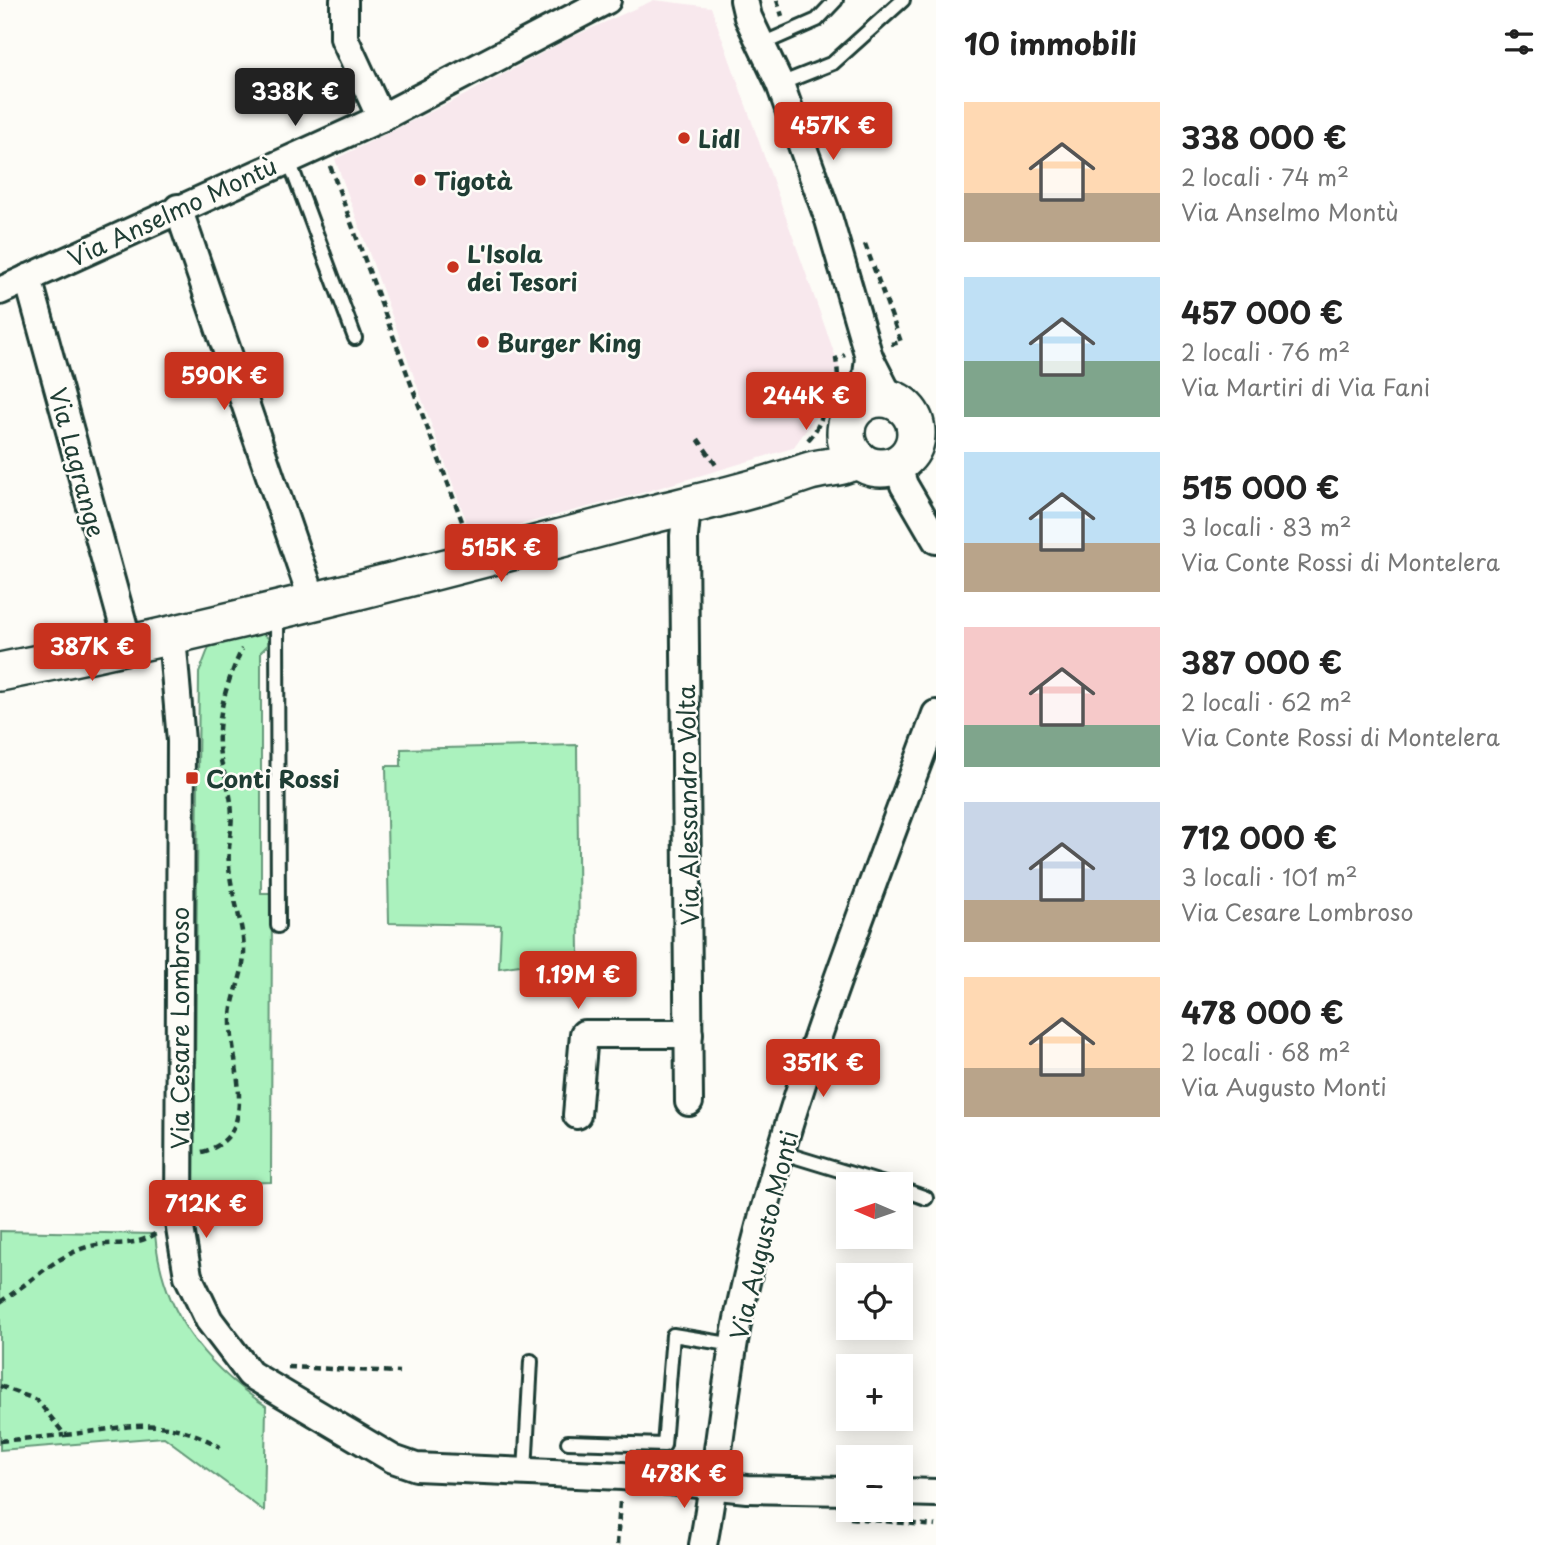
<!DOCTYPE html>
<html lang="it">
<meta charset="utf-8">
<style>
body{margin:0;font-family:"Playpen Sans",sans-serif;background:#f6f6f6;color:#222;height:100vh;display:flex;flex-direction:column;font-size:26px;white-space:nowrap}
*{box-sizing:border-box;margin:0}
p{font-size:23px;color:#767676}
.icon{flex:none;width:38px;height:38px;fill:none;stroke:currentColor;stroke-width:2;stroke-linecap:round;stroke-linejoin:round}
.map{position:relative;flex:1;overflow:hidden}
.drawer{display:flex;flex-direction:column;background:#fff;width:630px}
.drawer>*{flex:none}
.needle{width:46px;rotate:272deg}
.tools{position:absolute;left:836px;top:1172px;display:grid;gap:14px}
.tools a{display:grid;place-items:center;width:77px;height:77px;border-radius:0px;background:#fff;box-shadow:0 4px 18px #0003;font-size:35px}
.price{position:absolute;translate:-50% -60px;padding:0 16px;border-radius:7px;background:#c8321e;color:#fff;font-size:23px;line-height:46px;filter:drop-shadow(0 2px 4px #0008)}
.price::after{content:'';position:absolute;left:50%;top:42px;width:21px;height:16px;margin-left:-10px;background:inherit;clip-path:polygon(0 0,100% 0,50% 100%)}
.price.current{background:#222;color:#fff}
ul{padding:0;list-style:none}
li{display:flex;align-items:center;gap:21px;height:175px;padding:0 28px}
li span{display:grid;place-items:center;flex:none;width:196px;height:140px;border-radius:0px;color:#555}
li>.icon{margin-inline-start:auto}
span .icon{width:84px;height:84px;fill:#fffc;stroke-width:1}
li b{font-size:30px}
h2{display:flex;justify-content:space-between;align-items:center;height:84px;padding:0 28px;font-size:30px}
main{display:flex;flex:1;min-height:0}
.map>svg:first-child{display:block}
.built{fill:#f8e8ed}
.green{fill:#abf2be;stroke:#659879;stroke-width:2}
.lines{fill:none;stroke-linecap:round;stroke-linejoin:round}
.lane-casing{stroke:#1f3d34;stroke-width:18}
.street-casing{stroke:#1f3d34;stroke-width:32}
.secondary-casing{stroke:#1f3d34;stroke-width:42}
.path{stroke:#1f3d34;stroke-width:4.5;stroke-dasharray:7 5;stroke-linecap:butt}
.lane{stroke:#fdfcf7;stroke-width:12}
.street{stroke:#fdfcf7;stroke-width:26}
.secondary{stroke:#fdfcf7;stroke-width:37}
.poi-dot{fill:#c8321e;stroke:#fdfcf7;stroke-width:2.5}
.labels{text-anchor:middle;dominant-baseline:central;stroke-width:5;stroke-linejoin:round;paint-order:stroke}
.poi-label{font-size:24px;font-weight:bold;fill:#1f3d34;stroke:#fdfcf7;text-anchor:start}
.street-label{font-size:24px;fill:#1f3d34;stroke:#fdfcf7}
</style>
<main>
<div class="map">
<svg width="936" height="1545" viewBox="0 0 936 1545">
<rect width="100%" height="100%" fill="#fdfcf7"/>
<filter id="ink" filterUnits="userSpaceOnUse"><feTurbulence type="fractalNoise" baseFrequency=".0143" numOctaves="2"/><feDisplacementMap in="SourceGraphic" scale="14" xChannelSelector="R" yChannelSelector="G"/><feConvolveMatrix kernelMatrix="1 2 1 2 8 2 1 2 1" color-interpolation-filters="sRGB"/></filter>
<g filter="url(#ink)">
<!-- built -->
<polygon class="built" points="654,0 711,7 840,369 815,418 793,448 638,494 472,537 335,159 465,95 570,38"/>
<!-- green -->
<g class="green">
<polygon points="262,633 268,638 268,645 261,652 261,893 272,893 271,1182 194,1184 199,673 209,647"/>
<polygon points="577,745 579,957 499,968 501,925 389,923 386,766 401,766 401,749"/>
<path d="M0,1231l155,3c7,77 47,129 111,172l-2,105 -100,-74 -164,13z"/>
</g>
<g class="lines">
<defs>
<g id="lane">
<polyline points="762,44 817,20 836,0"/>
<polyline points="780,84 833,63 903,0"/>
<polyline points="288,158 355,338"/>
<polyline points="277,614 278,926"/>
<polyline points="783,1153 888,1185"/>
<polyline points="901,1189 926,1198"/>
<polyline points="568,1442 664,1445 673,1335 735,1345"/>
<polyline points="525,1472 531,1361"/>
</g>
<g id="street">
<polyline points="344,0 344,38 381,118"/>
<polyline points="744,0 748,17 780,84 829,220 869,357 891,400"/>
<polyline points="178,208 313,601"/>
<polyline points="28,278 129,646"/>
<polyline points="0,291 381,118 607,0"/>
<polyline points="864,403 869,357"/>
<polyline points="897,464 904,485 936,540"/>
<polyline points="687,508 684,536 689,1102"/>
<polyline points="172,637 181,741 179,1222 188,1276 209,1320 250,1374 393,1459 416,1467 622,1476 747,1489 849,1491"/>
<polyline points="577,1115 584,1034 689,1034"/>
<polyline points="901,1492 936,1493"/>
<path d="M703,1545c15,-78 21,-158 37,-236 44,-204 124,-400 196,-595"/>
</g>
<g id="secondary">
<circle cx="881" cy="433" r="35"/>
<path d="M0,672c213,-43 423,-97 633,-153 59,-15 117,-27 174,-47 18,-6 32,-3 51,-13"/>
</g>
</defs>
<!-- lane casing -->
<use href="#lane" class="lane-casing"/>
<!-- street casing -->
<use href="#street" class="street-casing"/>
<!-- secondary casing -->
<use href="#secondary" class="secondary-casing"/>
<!-- path -->
<g class="path">
<polyline points="777,0 782,16"/>
<polyline points="330,166 466,532"/>
<polyline points="865,244 901,342 891,344"/>
<polyline points="698,439 718,468"/>
<path d="M808,440c11,-11 12,-22 19,-34 10,-18 13,-25 9,-47l9,-4"/>
<path d="M202,1152c60,-16 29,-87 29,-130 -1,-25 14,-47 13,-72 -1,-29 -13,-55 -15,-84 -2,-21 5,-42 2,-63 -2,-19 -11,-37 -12,-57 -2,-34 9,-67 23,-97"/>
<path d="M0,1302c29,-18 54,-45 87,-55 25,-7 43,2 68,-13"/>
<polyline points="288,1367 399,1372"/>
<path d="M0,1386l37,14 28,35c63,-7 97,-22 155,12"/>
<polyline points="0,1441 64,1435"/>
<polyline points="850,1518 936,1526"/>
<polyline points="617,1545 620,1501"/>
</g>
<!-- lane -->
<use href="#lane" class="lane"/>
<!-- street -->
<use href="#street" class="street"/>
<!-- secondary -->
<use href="#secondary" class="secondary"/>
</g>
</g>
<!-- markers -->
<g class="poi-dot">
<circle cx="684" cy="138" r="7"/>
<circle cx="420" cy="180" r="7"/>
<circle cx="453" cy="267" r="7"/>
<circle cx="483" cy="342" r="7"/>
<rect x="185" y="771" width="14" height="14" rx="3.5"/>
</g>
<g class="labels">
<!-- poi labels -->
<g class="poi-label">
<text x="698" y="138">Lidl</text>
<text x="434" y="180">Tigotà</text>
<text x="467" y="253">L'Isola<tspan x="467" dy="28">dei Tesori</tspan></text>
<text x="497" y="342">Burger King</text>
<text x="206" y="778">Conti Rossi</text>
</g>
<!-- street labels -->
<g class="street-label">
<text transform="translate(172 211) rotate(-25)">Via Anselmo Montù</text>
<text transform="translate(78 462) rotate(75)">Via Lagrange</text>
<text transform="translate(687 805) rotate(-91)">Via Alessandro Volta</text>
<text transform="translate(179 1028) rotate(-90)">Via Cesare Lombroso</text>
<text transform="translate(763 1235) rotate(-76)">Via Augusto Monti</text>
</g>
</g>
</svg>
<div class="tools">
<a><svg class="needle" viewBox="-14 -14 28 28"><path d="M0-13l5 13h-10z" fill="#e53935"/><path d="M0 13l5-13h-10z" fill="#767676"/></svg></a>
<a><svg class="icon" aria-label="locate" viewBox="0 0 24 24"><circle cx="12" cy="12" r="6"/><path d="M12 2v4M12 18v4M2 12h4M18 12h4"/></svg></a>
<a>+</a>
<a>−</a>
</div>
<b class="price current" style="left:295px;top:128px">338K €</b>
<b class="price" style="left:833px;top:162px">457K €</b>
<b class="price" style="left:224px;top:412px">590K €</b>
<b class="price" style="left:806px;top:432px">244K €</b>
<b class="price" style="left:501px;top:584px">515K €</b>
<b class="price" style="left:92px;top:683px">387K €</b>
<b class="price" style="left:578px;top:1011px">1.19M €</b>
<b class="price" style="left:823px;top:1099px">351K €</b>
<b class="price" style="left:206px;top:1240px">712K €</b>
<b class="price" style="left:684px;top:1510px">478K €</b>
</div>
<section class="drawer">
<h2>10 immobili<svg class="icon" aria-label="filters" viewBox="0 0 24 24"><path d="M4 7h16M4 17h16"/><circle cx="9" cy="7" r="2"/><circle cx="15" cy="17" r="2"/></svg></h2>
<ul>
<li><span style="background:linear-gradient(#ffd9b3 65%,#b9a48a 0)"><svg class="icon" aria-label="home" viewBox="0 0 24 24"><path d="M3 11l9-7 9 7M6 9v11h12V9"/></svg></span><div><b>338 000 €</b><p>2 locali · 74 m²</p><p>Via Anselmo Montù</p></div></li>
<li><span style="background:linear-gradient(#bfe0f5 60%,#7fa58c 0)"><svg class="icon" aria-label="home" viewBox="0 0 24 24"><path d="M3 11l9-7 9 7M6 9v11h12V9"/></svg></span><div><b>457 000 €</b><p>2 locali · 76 m²</p><p>Via Martiri di Via Fani</p></div></li>
<li><span style="background:linear-gradient(#bfe0f5 65%,#b9a48a 0)"><svg class="icon" aria-label="home" viewBox="0 0 24 24"><path d="M3 11l9-7 9 7M6 9v11h12V9"/></svg></span><div><b>515 000 €</b><p>3 locali · 83 m²</p><p>Via Conte Rossi di Montelera</p></div></li>
<li><span style="background:linear-gradient(#f6c9c9 70%,#7fa58c 0)"><svg class="icon" aria-label="home" viewBox="0 0 24 24"><path d="M3 11l9-7 9 7M6 9v11h12V9"/></svg></span><div><b>387 000 €</b><p>2 locali · 62 m²</p><p>Via Conte Rossi di Montelera</p></div></li>
<li><span style="background:linear-gradient(#c9d6e8 70%,#b9a48a 0)"><svg class="icon" aria-label="home" viewBox="0 0 24 24"><path d="M3 11l9-7 9 7M6 9v11h12V9"/></svg></span><div><b>712 000 €</b><p>3 locali · 101 m²</p><p>Via Cesare Lombroso</p></div></li>
<li><span style="background:linear-gradient(#ffd9b3 65%,#b9a48a 0)"><svg class="icon" aria-label="home" viewBox="0 0 24 24"><path d="M3 11l9-7 9 7M6 9v11h12V9"/></svg></span><div><b>478 000 €</b><p>2 locali · 68 m²</p><p>Via Augusto Monti</p></div></li>
</ul>
</section>
</main>
